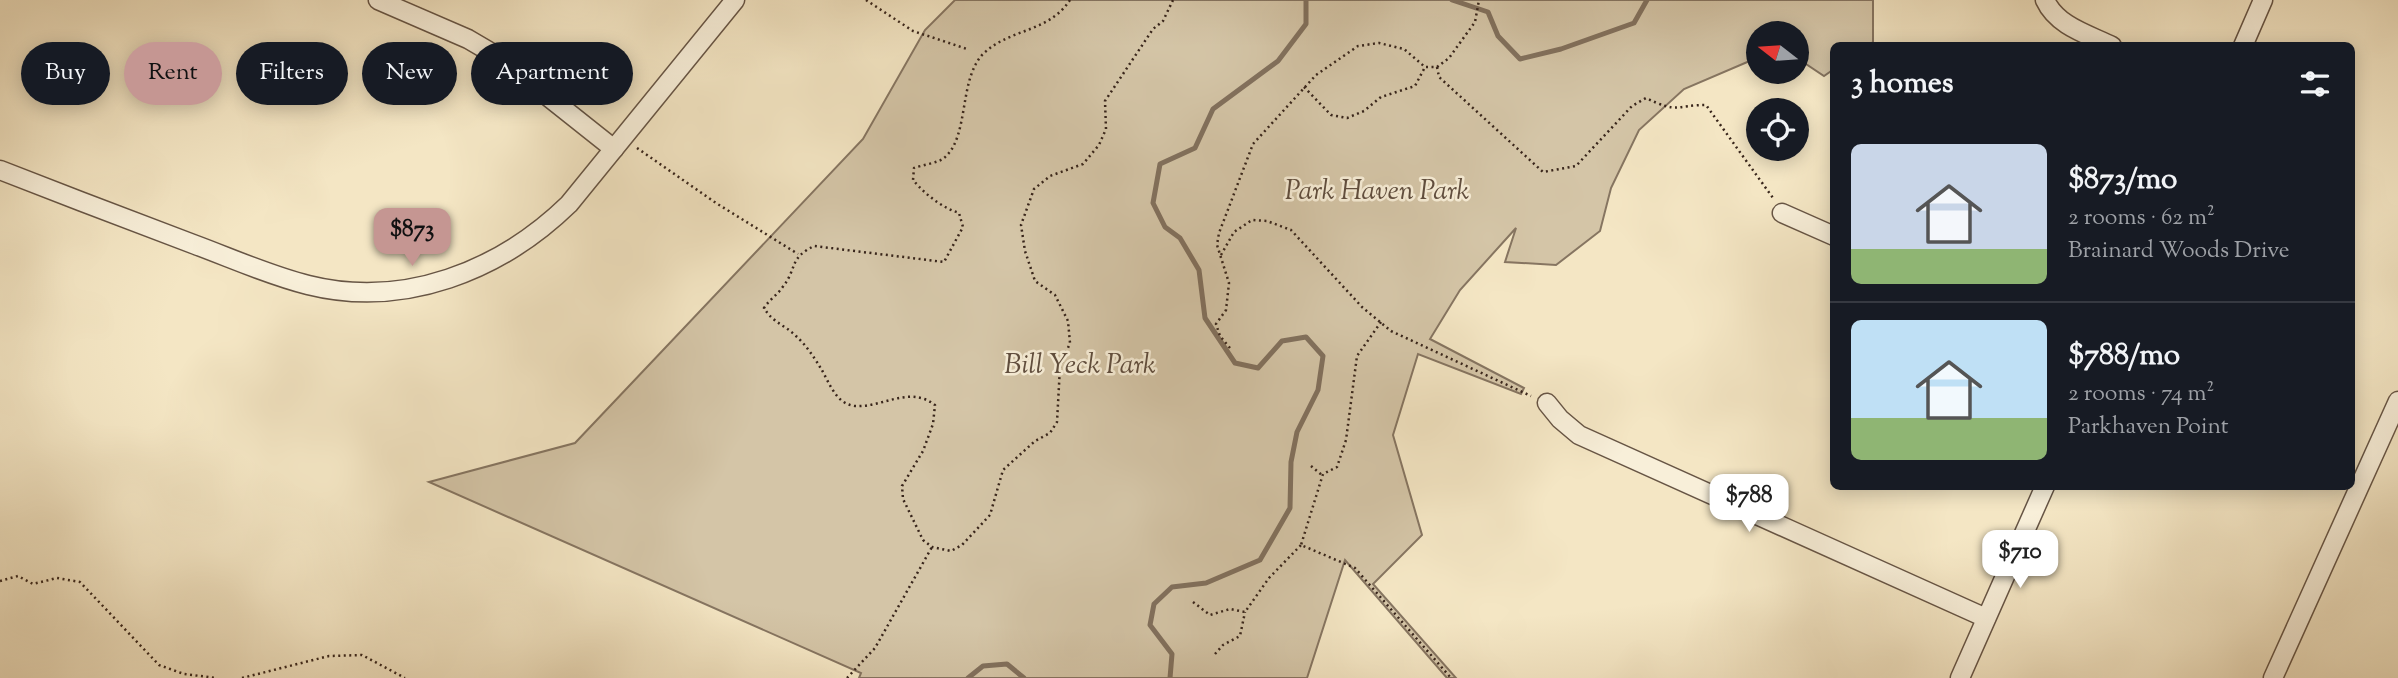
<!DOCTYPE html>
<meta charset="utf-8">
<style>
body{margin:0;font-family:"Sorts Mill Goudy",serif;background:#20242c;color:#f1f3f6;height:100vh;display:flex;flex-direction:column;font-size:26px;white-space:nowrap}
*{box-sizing:border-box;margin:0}
p{font-size:23px;color:#9ea1a6}
.icon{flex:none;width:38px;height:38px;fill:none;stroke:currentColor;stroke-width:2;stroke-linecap:round;stroke-linejoin:round}
.map{position:relative;flex:1;overflow:hidden}
.side{position:absolute;left:1830px;top:42px;width:525px;height:448px;display:flex;flex-direction:column;background:#171b24;border-radius:10px;box-shadow:0 4px 18px #0003}
.side>*{flex:none}
.hud{position:absolute;left:21px;top:42px;width:665px;height:63px;display:flex;gap:14px}
.needle{width:46px;rotate:287deg}
.controls{position:absolute;left:1746px;top:21px;display:grid;gap:14px}
.controls a{display:grid;place-items:center;width:63px;height:63px;border-radius:50%;background:#171b24;box-shadow:0 4px 18px #0003;font-size:35px}
.price{position:absolute;translate:-50% -60px;padding:0 16px;border-radius:14px;background:#fff;color:#222;font-size:23px;line-height:46px;filter:drop-shadow(0 2px 4px #0008)}
.price::after{content:'';position:absolute;left:50%;top:42px;width:21px;height:16px;margin-left:-10px;background:inherit;clip-path:polygon(0 0,100% 0,50% 100%)}
.price.on{background:#c59692;color:#111}
ul{padding:0;list-style:none}
li{display:flex;align-items:center;gap:21px;height:175px;padding:0 21px}
li+li{border-top:2px solid #363941}
li span{display:grid;place-items:center;flex:none;width:196px;height:140px;border-radius:10px;color:#555}
li>.icon{margin-inline-start:auto}
span .icon{width:84px;height:84px;fill:#fffc;stroke-width:1}
li b{font-size:30px}
h2{display:flex;justify-content:space-between;align-items:center;height:84px;padding:0 21px;font-size:30px}
.chip{padding:0 24px;border-radius:32px;background:#171b24;box-shadow:0 4px 18px #0003;font-size:24px;line-height:63px}
.chip.on{background:#c59692;color:#111}
.map>svg:first-child{display:block}
.green{fill:#d4c5a7;stroke:#867561;stroke-width:2}
.lines{fill:none;stroke-linecap:round;stroke-linejoin:round}
.stream{stroke:#82715e;stroke-width:5}
.street-casing{stroke:#675545;stroke-width:21}
.path{stroke:#38251b;stroke-width:2.5;stroke-dasharray:2 3.5;stroke-linecap:butt}
.street{stroke:#f8efd9;stroke-width:18}
.labels{text-anchor:middle;dominant-baseline:central;stroke-width:5;stroke-linejoin:round;paint-order:stroke}
.park-label{font-size:28px;font-style:italic;fill:#5f4d3e;stroke:#f8efd9}
</style>
<div class="map">
<svg width="2398" height="678" viewBox="0 0 2398 678">
<rect width="100%" height="100%" fill="#f4e6c4"/>
<filter id="stains"><feTurbulence type="fractalNoise" baseFrequency=".00286" numOctaves="4"/><feColorMatrix values="0 0 0 0 .2 0 0 0 0 .09 0 0 0 0 .02 0 0 0 .5 -.17"/></filter>
<radialGradient id="worn" r=".72"><stop offset=".6" stop-color="#630" stop-opacity="0"/><stop offset="1" stop-color="#630" stop-opacity=".3"/></radialGradient>
<!-- green -->
<polygon class="green" points="955,0 1873,0 1873,42 1868,45 1834,46 1834,69 1824,76 1797,58 1797,33 1759,33 1759,57 1684,89 1639,130 1611,188 1600,231 1556,265 1505,262 1516,228 1460,290 1430,339 1524,388 1521,394 1418,354 1393,435 1422,535 1373,584 1456,678 1447,678 1345,560 1307,678 859,678 861,673 429,482 575,443 863,139 925,30"/>
<g class="lines">
<!-- stream -->
<g class="stream">
<polyline points="1452,0 1488,12 1498,36 1520,59 1561,49 1634,23 1647,0"/>
<polyline points="968,678 983,666 1007,664 1024,678"/>
<polyline points="1170,678 1172,654 1150,625 1154,604 1172,587 1206,583 1260,560 1290,508 1291,462 1297,432 1318,390 1323,356 1306,337 1282,341 1258,368 1235,363 1205,318 1199,270 1180,238 1165,227 1153,203 1160,164 1195,148 1213,109 1278,61 1306,24 1306,0"/>
</g>
<defs>
<g id="street">
<polyline points="378,0 468,39 497,56 614,149"/>
<path d="M2045,0c12,26 42,34 67,46"/>
<polyline points="2243,46 2263,0"/>
<path d="M0,170c64,25 129,50 193,74 38,14 75,31 115,41 96,24 192,-14 261,-81l166,-204"/>
<polyline points="1782,213 1834,236"/>
<polyline points="1547,403 1560,419 1579,435 1986,618"/>
<polyline points="1960,678 2045,486"/>
<polyline points="2273,678 2398,401"/>
</g>
</defs>
<!-- street casing -->
<use href="#street" class="street-casing"/>
<!-- path -->
<g class="path">
<polyline points="866,0 913,31 967,49"/>
<path d="M1070,0c-22,33 -59,28 -86,53 -26,25 -14,84 -40,105 -6,5 -22,7 -30,10l-1,12c13,15 28,27 46,33l4,14 -19,35 -130,-16c-26,13 -16,22 -32,42 -5,7 -13,12 -18,20 9,15 21,17 32,28 9,8 18,21 24,31 9,14 15,37 35,39 27,2 54,-21 80,-1l-2,19 -10,27 -21,35 1,13 20,41 9,7 19,4 11,-6 28,-30 13,-45 32,-29 15,-8 7,-11 3,-55 10,-24 -2,-22 -13,-26 -20,-14 -10,-30 -4,-26 13,-36 16,-13 33,-12 16,-19 7,-16 -1,-28 48,-72 10,-8 10,-21"/>
<path d="M1437,67l2,10 104,95 33,-6 56,-60 14,-8c33,16 28,7 60,7l67,93"/>
<polyline points="1304,87 1331,115 1347,118 1364,111 1381,97 1415,86 1425,67"/>
<polyline points="637,148 716,203 798,254"/>
<polyline points="1221,255 1234,232 1252,220 1267,221 1291,230 1362,307 1391,331 1531,396"/>
<polyline points="1381,322 1357,356 1346,440 1337,467 1323,474 1301,545 1355,568 1451,678"/>
<polyline points="1230,348 1220,336 1216,324 1226,310 1229,283 1217,245 1219,233 1253,144 1316,75 1358,46 1379,43 1404,49 1425,67 1437,67 1449,58 1475,22 1479,0"/>
<polyline points="1311,466 1323,476"/>
<polyline points="0,581 18,576 33,584 57,578 80,582 159,665 184,674 217,678"/>
<polyline points="1193,602 1210,615 1230,609 1245,612 1269,578 1301,545"/>
<polyline points="1215,654 1223,645 1240,636 1245,612"/>
<polyline points="242,678 329,656 362,655 405,678"/>
<polyline points="847,678 875,648 932,547"/>
</g>
<!-- street -->
<use href="#street" class="street"/>
</g>
<g class="labels">
<!-- park labels -->
<g class="park-label">
<text x="1377" y="192">Park Haven Park</text>
<text x="1080" y="366">Bill Yeck Park</text>
</g>
</g>
<rect width="100%" height="100%" filter="url(#stains)"/>
<rect width="100%" height="100%" fill="url(#worn)"/>
</svg>
<div class="controls">
<a><svg class="needle" viewBox="-14 -14 28 28"><path d="M0-13l5 13h-10z" fill="#e53935"/><path d="M0 13l5-13h-10z" fill="#9ea1a6"/></svg></a>
<a><svg class="icon" aria-label="locate" viewBox="0 0 24 24"><circle cx="12" cy="12" r="6"/><path d="M12 2v4M12 18v4M2 12h4M18 12h4"/></svg></a>
</div>
<b class="price on" style="left:412px;top:268px">$873</b>
<b class="price" style="left:1749px;top:534px">$788</b>
<b class="price" style="left:2020px;top:590px">$710</b>
<div class="hud">
<a class="chip">Buy</a>
<a class="chip on">Rent</a>
<a class="chip">Filters</a>
<a class="chip">New</a>
<a class="chip">Apartment</a>
</div>
<section class="side">
<h2>3 homes<svg class="icon" aria-label="filters" viewBox="0 0 24 24"><path d="M4 7h16M4 17h16"/><circle cx="9" cy="7" r="2"/><circle cx="15" cy="17" r="2"/></svg></h2>
<ul>
<li><span style="background:linear-gradient(#c9d6e8 75%,#8fb573 0)"><svg class="icon" aria-label="home" viewBox="0 0 24 24"><path d="M3 11l9-7 9 7M6 9v11h12V9"/></svg></span><div><b>$873/mo</b><p>2 rooms · 62 m²</p><p>Brainard Woods Drive</p></div></li>
<li><span style="background:linear-gradient(#bfe0f5 70%,#8fb573 0)"><svg class="icon" aria-label="home" viewBox="0 0 24 24"><path d="M3 11l9-7 9 7M6 9v11h12V9"/></svg></span><div><b>$788/mo</b><p>2 rooms · 74 m²</p><p>Parkhaven Point</p></div></li>
</ul>
</section>
</div>
